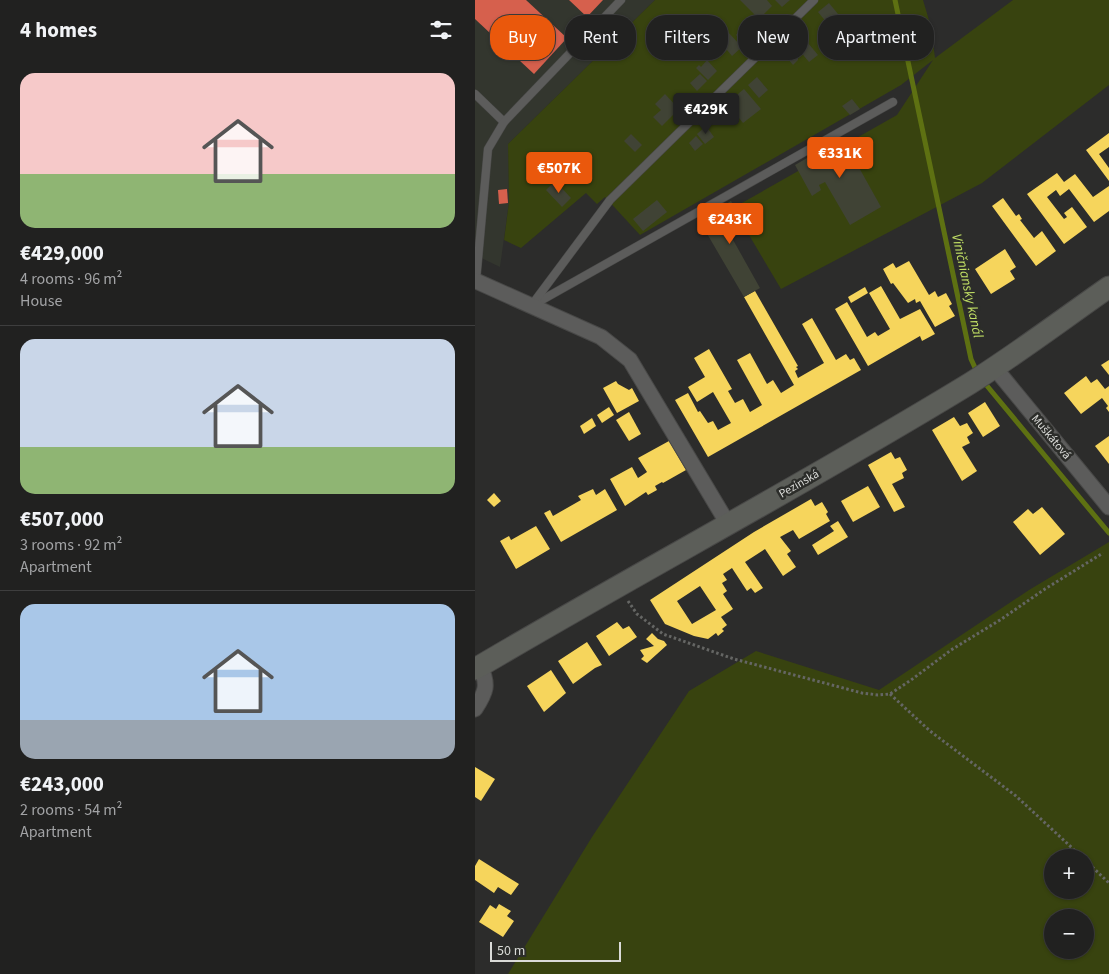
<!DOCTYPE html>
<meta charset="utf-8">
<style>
body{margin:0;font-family:"Source Sans 3",sans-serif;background:#2d2e2d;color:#f1f3f6;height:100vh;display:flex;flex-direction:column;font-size:19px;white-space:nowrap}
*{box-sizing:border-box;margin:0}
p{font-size:16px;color:#a2a3a5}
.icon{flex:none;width:28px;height:28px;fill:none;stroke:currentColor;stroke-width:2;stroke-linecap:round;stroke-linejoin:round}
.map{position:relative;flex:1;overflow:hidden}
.side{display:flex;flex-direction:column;background:#212120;width:475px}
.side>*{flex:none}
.guide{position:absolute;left:15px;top:15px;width:475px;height:45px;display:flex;gap:10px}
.controls{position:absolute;left:569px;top:849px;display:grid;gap:10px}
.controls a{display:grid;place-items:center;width:50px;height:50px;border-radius:50%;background:#212120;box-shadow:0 1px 4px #0004,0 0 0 1px #3e3e3e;font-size:25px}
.scale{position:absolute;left:15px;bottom:12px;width:131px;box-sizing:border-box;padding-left:5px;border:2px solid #dadbd8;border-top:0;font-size:14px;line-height:18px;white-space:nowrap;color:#dadbd8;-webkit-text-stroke:4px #2c2d2a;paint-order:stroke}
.price{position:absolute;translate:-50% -42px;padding:0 11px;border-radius:5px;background:#ea580c;color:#fff;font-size:16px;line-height:32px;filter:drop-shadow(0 1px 2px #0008)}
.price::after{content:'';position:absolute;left:50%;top:30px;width:15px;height:11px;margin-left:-8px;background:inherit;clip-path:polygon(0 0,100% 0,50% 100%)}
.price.current{background:#222;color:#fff}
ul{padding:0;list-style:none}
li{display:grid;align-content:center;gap:10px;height:265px;padding:0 20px}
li+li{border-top:1px solid #3e3e3e}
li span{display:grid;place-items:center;height:155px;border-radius:15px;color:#555}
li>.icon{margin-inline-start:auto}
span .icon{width:90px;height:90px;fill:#fffc;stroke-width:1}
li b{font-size:21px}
h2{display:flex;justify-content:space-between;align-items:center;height:60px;padding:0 20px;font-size:21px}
.tag{padding:0 18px;border-radius:20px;background:#212120;box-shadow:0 1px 4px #0004,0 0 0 1px #3e3e3e;font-size:18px;line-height:45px}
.tag.current{background:#ea580c;color:#fff}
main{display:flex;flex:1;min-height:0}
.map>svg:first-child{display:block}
.built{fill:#33362e}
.green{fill:#38430f;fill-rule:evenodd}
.homes{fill:#f6d55c;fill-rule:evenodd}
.shops{fill:#d6604d}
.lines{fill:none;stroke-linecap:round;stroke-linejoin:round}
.stream{stroke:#5e7112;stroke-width:5}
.building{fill:#404335}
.service-casing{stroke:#484847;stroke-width:9}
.minor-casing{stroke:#484847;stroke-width:17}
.secondary-casing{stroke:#484847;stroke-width:23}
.path{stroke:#656664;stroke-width:3;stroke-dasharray:2.5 2.5;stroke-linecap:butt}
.service{stroke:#5c5c5b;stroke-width:8}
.minor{stroke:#5c5c5b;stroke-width:15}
.secondary{stroke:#5c5e59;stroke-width:21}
.labels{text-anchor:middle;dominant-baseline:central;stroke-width:5;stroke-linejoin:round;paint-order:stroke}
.street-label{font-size:12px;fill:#dadbd8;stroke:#2c2d2a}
.water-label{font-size:14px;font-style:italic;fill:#c2e065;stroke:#2c2d2a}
</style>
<main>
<section class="side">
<h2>4 homes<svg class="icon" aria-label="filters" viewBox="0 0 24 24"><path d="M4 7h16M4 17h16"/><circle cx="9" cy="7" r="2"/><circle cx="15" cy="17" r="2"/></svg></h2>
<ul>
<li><span style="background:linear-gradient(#f6c9c9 65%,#8fb573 0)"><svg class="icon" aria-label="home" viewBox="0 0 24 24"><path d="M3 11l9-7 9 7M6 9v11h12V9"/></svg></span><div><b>€429,000</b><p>4 rooms · 96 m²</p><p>House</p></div></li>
<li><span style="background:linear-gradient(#c9d6e8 70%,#8fb573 0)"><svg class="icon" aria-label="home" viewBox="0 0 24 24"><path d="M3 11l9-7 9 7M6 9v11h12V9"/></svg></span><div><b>€507,000</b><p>3 rooms · 92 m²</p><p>Apartment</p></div></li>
<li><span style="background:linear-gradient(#a9c7e8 75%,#9aa5b1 0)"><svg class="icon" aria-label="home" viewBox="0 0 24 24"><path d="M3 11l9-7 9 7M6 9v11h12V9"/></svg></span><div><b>€243,000</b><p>2 rooms · 54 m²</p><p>Apartment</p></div></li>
</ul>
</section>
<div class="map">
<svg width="634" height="974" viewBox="0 0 634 974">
<rect width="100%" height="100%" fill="#2c2c2b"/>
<!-- built -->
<polygon class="built" points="0,0 180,0 33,144 34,202 25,267 0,255"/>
<!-- green -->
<g class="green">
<polygon points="180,0 448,0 456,27 460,58 538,0 634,0 634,85 507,183 306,289 258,208 422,115 458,60 426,85 165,235 130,197 122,204 111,193 46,248 29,240 34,202 33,144"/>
<path d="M634,542v432h-601l84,-137 97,-146 67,-40 123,39 150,-100zM578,858h32v32h-32zM578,918h32v32h-32z"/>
</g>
<!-- homes -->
<g class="homes">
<polygon points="634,133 634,147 624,154 634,168 634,181 611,150"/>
<polygon points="582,173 589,182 600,174 618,197 634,186 634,211 619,222 594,189 585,196 581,190 572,197 589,219 592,217 589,213 597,207 612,227 589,244 552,194"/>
<polygon points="528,198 541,216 544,214 547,219 545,220 559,238 567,231 581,251 561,266 517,206"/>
<polygon points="530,249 541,267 535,271 540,279 516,294 500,269"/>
<polygon points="434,261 454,295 460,291 463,297 471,293 477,304 474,306 480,316 460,327 445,301 441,303 440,299 433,303 418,283 416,284 408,269 418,263 421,268"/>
<polygon points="406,286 425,319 445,309 460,334 447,341 445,336 393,366 360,309 372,302 392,337 400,332 403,336 415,329 394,293"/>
<polygon points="390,287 393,293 376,303 373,297"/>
<polygon points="280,291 323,366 321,367 323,369 320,371 323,378 349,363 327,324 337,318 361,360 371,354 375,360 379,358 386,370 233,457 200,400 213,393 223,412 225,411 233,423 238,421 243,430 256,423 238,392 222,402 213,387 230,377 219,358 234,349 257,389 253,391 260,403 268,399 275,412 287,405 262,360 275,353 292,384 298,380 306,393 319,385 269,297"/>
<polygon points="634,360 634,375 626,365"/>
<polygon points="611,376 616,383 622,379 630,389 634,386 634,412 631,408 633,406 627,398 606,414 589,393"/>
<polygon points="141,381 143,384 154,390 157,388 164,401 142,413 128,388"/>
<polygon points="510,402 525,426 508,437 493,413"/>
<polygon points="134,407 139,415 127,423 122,415"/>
<polygon points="154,412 166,434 154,441 141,420"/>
<polygon points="479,417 485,426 492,423 498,433 492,437 495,443 487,447 502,471 487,481 457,430"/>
<polygon points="117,418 121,426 109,434 105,426"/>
<polygon points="634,436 634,464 620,446"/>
<polygon points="194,441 211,470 188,483 187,482 180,486 182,490 173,495 171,492 150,506 135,479 157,467 163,478 172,472 163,458"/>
<polygon points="416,452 420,459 425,457 432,470 427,473 429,478 417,484 430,507 419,512 393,465"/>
<polygon points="393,486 405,507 378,522 366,501"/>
<polygon points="118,489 121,495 130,489 142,510 86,542 69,513 75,510 78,516 106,500 103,496"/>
<polygon points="19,493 26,501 19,507 12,500"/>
<path d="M336,499l4,7 7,-4 6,10 -2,2 4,7 -31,18 -6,-9 -13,7 11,14 -4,3 9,13 -13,9 -18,-27 -20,13 18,26 -8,5 -4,-5 -4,3 -15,-23 -9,6 4,6 -5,3 5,8 -4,3 10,15 -12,8 6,8 -5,4 2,2 -6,5 -2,-3 -8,6 -14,-3 -29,-12 -15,-24 104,-68zM225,586l16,24 -24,14 -15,-23z"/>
<polygon points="567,507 590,534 565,555 538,522 553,509 558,514"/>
<polygon points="363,521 373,537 343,555 337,545 359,531 355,526"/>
<polygon points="61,526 75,549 41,569 25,541 34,536 36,540"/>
<polygon points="142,622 148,629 154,626 162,637 134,656 121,636"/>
<polygon points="177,633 183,639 189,641 192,645 172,663 166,659 169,656 165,650 179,646 171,639"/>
<polygon points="112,642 127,665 120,668 98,684 83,661"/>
<polygon points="76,670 91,693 69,712 52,686"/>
<polygon points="0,767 20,779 6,801 0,797"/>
<polygon points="4,859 44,884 36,895 23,887 19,893 0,880 0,866"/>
<polygon points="24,904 36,911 32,916 39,921 28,937 4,922 15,905 21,909"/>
</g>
<!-- shops -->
<g class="shops">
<polygon points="0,0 51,0 92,38 59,74 0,19"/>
<polygon points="94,0 128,0 112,17"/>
<polygon points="32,189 33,203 24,204 23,190"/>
</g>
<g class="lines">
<!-- stream -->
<g class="stream">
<polyline points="420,0 496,359 502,372"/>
<polyline points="508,381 634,533"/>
</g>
</g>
<!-- building -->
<g class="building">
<polygon points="265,0 292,0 297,6 284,19"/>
<polygon points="300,0 315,0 307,7"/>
<polygon points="354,3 363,14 352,23 343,12"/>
<polygon points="268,27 278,37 270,44 261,35"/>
<polygon points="252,31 267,47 257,56 252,50 247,55 238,47"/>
<polygon points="328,37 343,55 334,62 319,44"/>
<polygon points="315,47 323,57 323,60 318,65 308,53"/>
<polygon points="232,60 242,71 233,80 221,68 224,65 226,67"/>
<polygon points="225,74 232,81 222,91 215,83"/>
<polygon points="282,77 293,90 284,98 273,85"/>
<polygon points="269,89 286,109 268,123 252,103"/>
<polygon points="190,94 204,109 187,126 178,117 186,110 180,104"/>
<polygon points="377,99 385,109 375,115 367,106"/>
<polygon points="231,126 239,137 230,144 222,134"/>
<polygon points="156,134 167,145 160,152 149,141"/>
<polygon points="221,136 228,144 220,151 214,143"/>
<polygon points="368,137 373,139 386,161 382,164 406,207 375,225 350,182 344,185 346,190 337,196 320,165"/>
<polygon points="80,181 96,198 87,207 71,190"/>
<polygon points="182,200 192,212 168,231 158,219"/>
<polygon points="256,201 272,229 257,238 285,288 269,297 224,220"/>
</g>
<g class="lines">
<defs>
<g id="service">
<polyline points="0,94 29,122"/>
<polyline points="0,281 1,281 13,149 29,122 146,0"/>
<polyline points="58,305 418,102"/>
<polyline points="56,306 135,200 339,0"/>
</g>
<g id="minor">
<polyline points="1,281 126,337 155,360 253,524"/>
<polyline points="519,367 634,507"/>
<path d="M0,709c11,-17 14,-24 5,-43"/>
</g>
<path id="secondary" d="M0,669c164,-97 332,-186 494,-285 48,-30 94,-65 140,-97"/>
</defs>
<!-- service casing -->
<use href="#service" class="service-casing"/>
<!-- minor casing -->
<use href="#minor" class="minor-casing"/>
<!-- secondary casing -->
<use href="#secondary" class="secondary-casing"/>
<!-- path -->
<g class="path">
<polyline points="153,601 162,614 188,634 259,659 387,693 403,695 415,694 436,680 476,650 525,620 570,589 628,553"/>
<polyline points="415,694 455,731 541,796 608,858"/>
<polyline points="610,860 634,883"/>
</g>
<!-- service -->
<use href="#service" class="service"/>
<!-- minor -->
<use href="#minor" class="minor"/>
<!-- secondary -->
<use href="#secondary" class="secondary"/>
</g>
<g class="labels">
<!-- street labels -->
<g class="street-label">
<text transform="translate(576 437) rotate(50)">Muškátová</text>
<text transform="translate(324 484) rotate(-30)">Pezinská</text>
</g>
<!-- water labels -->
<g class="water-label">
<text transform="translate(492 286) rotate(78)">Viničniansky kanál</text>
</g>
</g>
</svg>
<div class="controls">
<a>+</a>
<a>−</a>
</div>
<div class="scale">50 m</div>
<b class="price current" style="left:231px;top:135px">€429K</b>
<b class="price" style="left:365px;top:179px">€331K</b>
<b class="price" style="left:84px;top:194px">€507K</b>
<b class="price" style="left:255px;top:245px">€243K</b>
<div class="guide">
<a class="tag current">Buy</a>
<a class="tag">Rent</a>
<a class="tag">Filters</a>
<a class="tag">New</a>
<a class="tag">Apartment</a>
</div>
</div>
</main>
